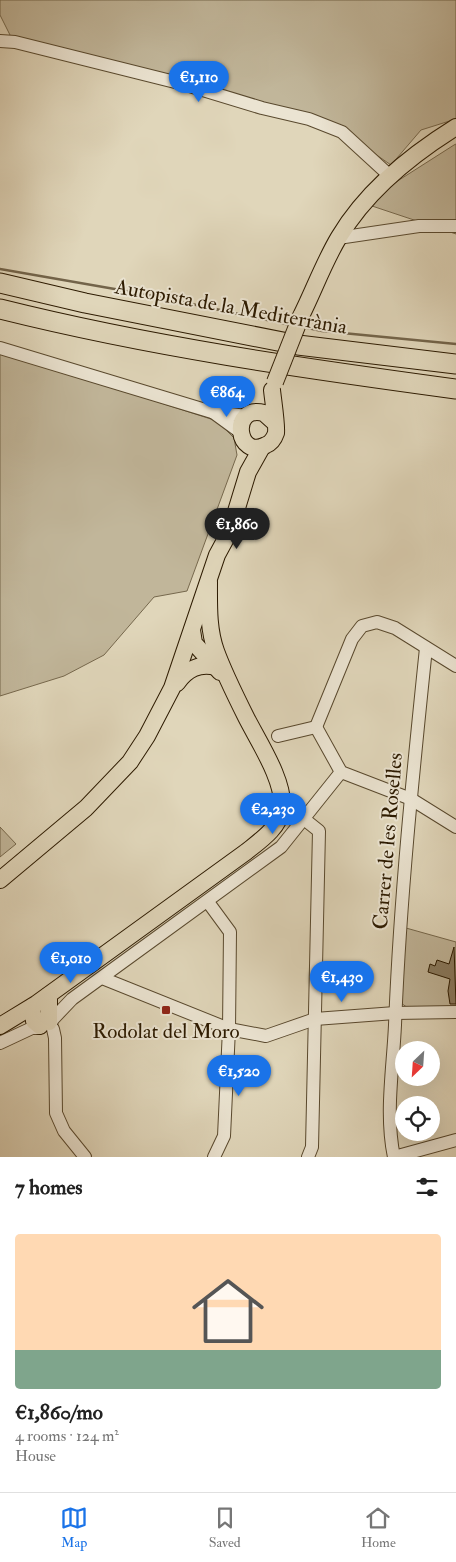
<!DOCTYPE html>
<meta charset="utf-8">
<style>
body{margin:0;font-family:"IM FELL Double Pica",serif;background:#f6f6f6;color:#222;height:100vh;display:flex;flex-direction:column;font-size:19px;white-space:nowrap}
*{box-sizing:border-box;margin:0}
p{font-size:16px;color:#767676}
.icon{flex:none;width:28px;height:28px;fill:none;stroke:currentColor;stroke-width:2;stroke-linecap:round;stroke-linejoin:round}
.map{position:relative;height:1157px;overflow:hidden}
.details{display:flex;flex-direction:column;background:#fff;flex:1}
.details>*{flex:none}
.needle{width:32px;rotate:205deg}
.controls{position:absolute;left:395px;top:1041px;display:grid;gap:10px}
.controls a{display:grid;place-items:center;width:45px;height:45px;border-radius:50%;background:#fff;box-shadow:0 5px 20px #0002;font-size:25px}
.price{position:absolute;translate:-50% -42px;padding:0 11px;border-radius:18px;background:#1a73e8;color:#fff;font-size:16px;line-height:32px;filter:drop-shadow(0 1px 2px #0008)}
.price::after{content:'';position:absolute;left:50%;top:30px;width:15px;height:11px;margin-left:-8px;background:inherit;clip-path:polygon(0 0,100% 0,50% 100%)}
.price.active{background:#222;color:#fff}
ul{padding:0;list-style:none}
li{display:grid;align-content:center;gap:10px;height:265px;padding:0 15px}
li span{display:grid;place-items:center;height:155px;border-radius:5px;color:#555}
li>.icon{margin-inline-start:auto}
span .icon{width:90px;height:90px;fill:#fffc;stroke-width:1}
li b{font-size:21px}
h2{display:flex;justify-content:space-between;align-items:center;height:60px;padding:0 15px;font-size:21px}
.menu{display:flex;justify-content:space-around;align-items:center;height:70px;border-top:1px solid #e0e0e0;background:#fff;font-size:14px;color:#767676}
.menu a{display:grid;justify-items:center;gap:2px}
.menu .active{color:#1a73e8}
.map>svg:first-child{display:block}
.green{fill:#c1b69a;stroke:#76684d}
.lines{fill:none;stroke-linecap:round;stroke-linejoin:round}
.stream{stroke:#73644a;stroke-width:2.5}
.building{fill:#8a7c61;stroke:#2c1a00}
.minor-casing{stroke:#59492e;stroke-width:14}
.major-casing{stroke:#2c1a00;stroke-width:18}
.highway-casing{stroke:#2c1a00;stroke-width:21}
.minor{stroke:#ebe4d2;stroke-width:12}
.major{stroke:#e0d6ba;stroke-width:16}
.highway{stroke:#e0d6ba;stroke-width:19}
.major-bridge-casing{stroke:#2c1a00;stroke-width:18;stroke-linecap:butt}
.major-bridge{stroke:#e0d6ba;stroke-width:16}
.poi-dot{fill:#8f2418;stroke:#ebe4d2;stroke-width:2}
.labels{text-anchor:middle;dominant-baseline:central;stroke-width:4;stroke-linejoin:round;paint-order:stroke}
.street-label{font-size:21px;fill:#2c1a00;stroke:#ebe4d2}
.poi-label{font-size:21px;fill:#2c1a00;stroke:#ebe4d2}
</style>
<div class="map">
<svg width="456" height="1157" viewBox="0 0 456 1157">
<rect width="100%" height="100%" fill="#e0d6ba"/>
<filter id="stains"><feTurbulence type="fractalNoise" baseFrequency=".004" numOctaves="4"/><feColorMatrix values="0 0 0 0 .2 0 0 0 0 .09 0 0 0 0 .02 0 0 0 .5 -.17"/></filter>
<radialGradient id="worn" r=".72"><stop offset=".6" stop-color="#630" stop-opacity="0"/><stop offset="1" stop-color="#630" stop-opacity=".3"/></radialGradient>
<!-- green -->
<g class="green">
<polygon points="0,0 456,0 456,119 421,130 391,165 339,129 11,37 0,15"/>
<polygon points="456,144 456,234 363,203 454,145"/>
<polygon points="0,351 217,421 234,438 237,455 187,591 154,597 104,655 64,676 0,696"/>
<polygon points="0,827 16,844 0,857"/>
<polygon points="406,928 456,942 456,1008 408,1008 401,1003"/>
</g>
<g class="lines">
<!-- stream -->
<g class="stream">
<polyline points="0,269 149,295 291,325"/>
<polyline points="303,327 322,331 456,344"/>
</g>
</g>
<!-- building -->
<polygon class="building" points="454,947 456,1004 450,1004 448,991 450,979 428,972 430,964 435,966 437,960 449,964"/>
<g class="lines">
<defs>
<g id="minor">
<polyline points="0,41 15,42 183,84 262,108 309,119 342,132 390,176"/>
<polyline points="338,238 419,226 456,226"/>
<polyline points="0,348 212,412 247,416"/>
<polyline points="214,413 240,432"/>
<polyline points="316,727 352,639 362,626 377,622 395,628 456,666"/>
<polyline points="316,727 341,772 411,799 456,827"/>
<polyline points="278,736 316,727"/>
<polyline points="304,819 319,831 312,1147 308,1157"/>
<polyline points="208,902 230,932 229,1029 224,1136 214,1157"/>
<polyline points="102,978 229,1029 266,1036 315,1019 395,1013 456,1012"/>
<polyline points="51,1023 53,1019 72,999 281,847 341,772"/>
<polyline points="53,1029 55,1038 56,1113 64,1131 85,1157"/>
<polyline points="0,1043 32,1028 39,1028"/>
<path d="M394,1157c-9,-43 -1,-88 1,-132 5,-126 18,-252 31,-377"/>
<polyline points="394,1157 456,1140"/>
</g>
<g id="major">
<path d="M301,316c13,-26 23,-54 38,-79 28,-47 72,-82 117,-110"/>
<path d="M272,390c1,10 5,35 4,43 -2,6 -5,10 -10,12 -29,16 -37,-41 -2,-32l10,9"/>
<polyline points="192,630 194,643 220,672"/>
<path d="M177,683c10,-14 22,-20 39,-16"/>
<polyline points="0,880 86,808 130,762 147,736 172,688 217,555 230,531 248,472 262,447"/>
<polyline points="32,1007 34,1021 40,1026"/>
<polyline points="49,1022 49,995"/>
<path d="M0,1026l36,-22 210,-152c15,-12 33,-24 36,-43 3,-28 -24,-68 -36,-92 -11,-22 -22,-44 -30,-66 -8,-22 -7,-46 -7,-69"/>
</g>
<g id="highway">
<polyline points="0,283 85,303 298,345 456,364"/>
<path d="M0,309c152,38 301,59 456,80"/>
</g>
</defs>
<!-- minor casing -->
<use href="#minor" class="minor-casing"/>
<!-- major casing -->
<use href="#major" class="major-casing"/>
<!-- highway casing -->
<use href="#highway" class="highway-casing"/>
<!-- minor -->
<use href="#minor" class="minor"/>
<!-- major -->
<use href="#major" class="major"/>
<!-- highway -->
<use href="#highway" class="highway"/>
<defs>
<polyline id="major-bridge" points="275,382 301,316"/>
</defs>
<!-- major-bridge casing -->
<use href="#major-bridge" class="major-bridge-casing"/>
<!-- major-bridge -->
<use href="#major-bridge" class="major-bridge"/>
</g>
<!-- markers -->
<rect class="poi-dot" x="161" y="1005" width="10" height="10" rx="2.5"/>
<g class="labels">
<!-- street labels -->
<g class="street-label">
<text transform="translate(231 307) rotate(10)">Autopista de la Mediterrània</text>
<text transform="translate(388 841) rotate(-85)">Carrer de les Roselles</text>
</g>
<!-- poi labels -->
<g class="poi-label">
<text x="166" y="1031">Rodolat del Moro</text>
</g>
</g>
<rect width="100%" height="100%" filter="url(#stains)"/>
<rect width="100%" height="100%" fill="url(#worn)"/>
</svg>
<div class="controls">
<a><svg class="needle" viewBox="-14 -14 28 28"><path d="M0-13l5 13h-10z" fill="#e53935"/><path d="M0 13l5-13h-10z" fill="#767676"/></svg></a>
<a><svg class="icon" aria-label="locate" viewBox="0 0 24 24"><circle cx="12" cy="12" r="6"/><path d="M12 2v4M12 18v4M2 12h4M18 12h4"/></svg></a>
</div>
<b class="price" style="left:199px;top:103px">€1,110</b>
<b class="price" style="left:227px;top:418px">€864</b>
<b class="price active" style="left:237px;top:550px">€1,860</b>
<b class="price" style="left:273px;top:835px">€2,230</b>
<b class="price" style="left:71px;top:984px">€1,010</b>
<b class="price" style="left:342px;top:1003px">€1,430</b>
<b class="price" style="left:239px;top:1097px">€1,520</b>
</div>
<section class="details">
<h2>7 homes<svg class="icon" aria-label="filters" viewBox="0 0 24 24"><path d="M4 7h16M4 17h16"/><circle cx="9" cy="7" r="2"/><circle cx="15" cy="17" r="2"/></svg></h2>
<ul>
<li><span style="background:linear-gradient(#ffd9b3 75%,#7fa58c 0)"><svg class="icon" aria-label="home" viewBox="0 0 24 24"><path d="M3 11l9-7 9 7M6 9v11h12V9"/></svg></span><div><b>€1,860/mo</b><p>4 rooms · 124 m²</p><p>House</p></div></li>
</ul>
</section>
<nav class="menu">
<a class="active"><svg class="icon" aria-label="map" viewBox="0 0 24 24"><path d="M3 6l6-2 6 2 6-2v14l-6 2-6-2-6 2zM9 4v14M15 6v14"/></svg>Map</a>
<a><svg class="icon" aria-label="saved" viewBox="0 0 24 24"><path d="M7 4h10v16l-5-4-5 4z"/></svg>Saved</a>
<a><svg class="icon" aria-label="home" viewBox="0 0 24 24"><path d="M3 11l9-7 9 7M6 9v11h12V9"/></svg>Home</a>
</nav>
